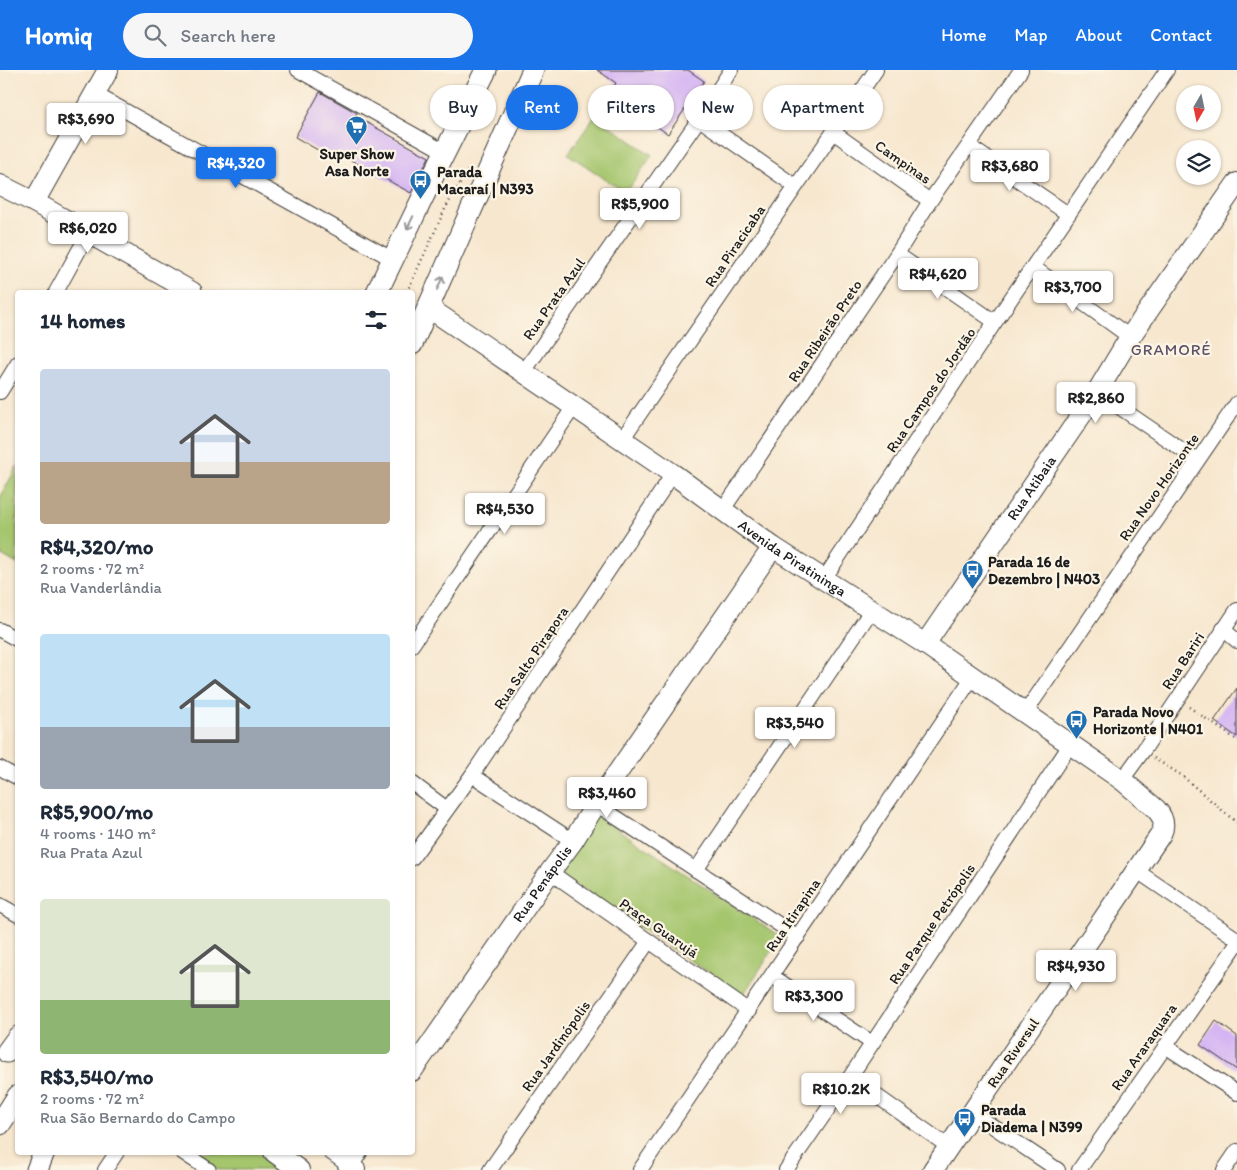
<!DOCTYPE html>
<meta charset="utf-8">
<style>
body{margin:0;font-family:Itim,sans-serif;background:#f6f6f7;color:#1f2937;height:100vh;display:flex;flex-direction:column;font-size:19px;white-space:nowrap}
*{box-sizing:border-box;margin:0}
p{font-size:16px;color:#747a83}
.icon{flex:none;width:28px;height:28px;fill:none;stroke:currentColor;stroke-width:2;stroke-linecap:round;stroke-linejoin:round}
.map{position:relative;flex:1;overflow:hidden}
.panel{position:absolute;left:15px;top:220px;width:400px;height:865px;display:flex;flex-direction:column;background:#fff;border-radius:5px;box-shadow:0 1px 4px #0004}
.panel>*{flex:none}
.hud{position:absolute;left:430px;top:15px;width:475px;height:45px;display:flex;gap:10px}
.needle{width:32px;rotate:189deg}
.controls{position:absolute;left:1176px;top:15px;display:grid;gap:10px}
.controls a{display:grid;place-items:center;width:45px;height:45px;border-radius:50%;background:#fff;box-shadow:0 1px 4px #0004;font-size:25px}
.price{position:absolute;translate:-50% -42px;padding:0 11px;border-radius:5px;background:#fff;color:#222;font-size:16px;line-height:32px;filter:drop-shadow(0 1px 2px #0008)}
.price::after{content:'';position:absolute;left:50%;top:30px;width:15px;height:11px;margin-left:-8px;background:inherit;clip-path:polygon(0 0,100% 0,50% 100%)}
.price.on{background:#1a73e8;color:#fff}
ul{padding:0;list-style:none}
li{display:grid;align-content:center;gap:10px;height:265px;padding:0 25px}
li span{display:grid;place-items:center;height:155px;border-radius:5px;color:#555}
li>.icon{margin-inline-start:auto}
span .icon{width:90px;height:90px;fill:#fffc;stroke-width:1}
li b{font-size:21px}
h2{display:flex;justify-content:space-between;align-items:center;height:60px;padding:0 25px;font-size:21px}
.tag{padding:0 18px;border-radius:22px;background:#fff;box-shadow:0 1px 4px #0004;font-size:18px;line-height:45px}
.tag.on{background:#1a73e8;color:#fff}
header{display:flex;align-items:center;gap:30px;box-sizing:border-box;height:70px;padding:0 25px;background:#1a73e8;color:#fff}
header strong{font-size:24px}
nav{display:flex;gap:28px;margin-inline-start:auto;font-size:18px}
.search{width:350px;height:45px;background:#f6f6f7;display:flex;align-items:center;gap:12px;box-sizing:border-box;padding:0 18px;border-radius:28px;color:#747a83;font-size:19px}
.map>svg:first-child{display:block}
.green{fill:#a6c66e;stroke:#617145}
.building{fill:#d2b0f4}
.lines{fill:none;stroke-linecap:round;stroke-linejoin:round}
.street-casing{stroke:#3d3a37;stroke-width:16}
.secondary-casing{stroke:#3d3a37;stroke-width:22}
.primary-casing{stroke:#3d3a37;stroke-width:23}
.path{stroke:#3d3a37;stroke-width:2.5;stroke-dasharray:1 4;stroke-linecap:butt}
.street{stroke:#fff;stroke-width:14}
.secondary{stroke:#fff;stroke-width:20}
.primary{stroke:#fff;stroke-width:21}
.oneway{stroke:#999}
.labels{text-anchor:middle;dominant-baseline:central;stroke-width:4.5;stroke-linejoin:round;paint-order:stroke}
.poi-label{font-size:15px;font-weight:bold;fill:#1c1c1c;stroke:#fcf5e5;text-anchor:start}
.street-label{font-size:15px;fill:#1c1c1c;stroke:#fcf5e5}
.neighbourhood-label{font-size:16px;letter-spacing:1px;fill:#5c5068;stroke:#fcf5e5}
</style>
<header>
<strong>Homiq</strong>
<div class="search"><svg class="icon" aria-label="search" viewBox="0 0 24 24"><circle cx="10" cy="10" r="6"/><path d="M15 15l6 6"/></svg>Search here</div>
<nav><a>Home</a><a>Map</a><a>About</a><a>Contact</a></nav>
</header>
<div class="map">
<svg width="1237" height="1100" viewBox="0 0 1237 1100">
<rect width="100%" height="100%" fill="#fcf5e5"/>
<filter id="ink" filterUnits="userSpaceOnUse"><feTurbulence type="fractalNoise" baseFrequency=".02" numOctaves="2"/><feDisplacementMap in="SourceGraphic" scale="10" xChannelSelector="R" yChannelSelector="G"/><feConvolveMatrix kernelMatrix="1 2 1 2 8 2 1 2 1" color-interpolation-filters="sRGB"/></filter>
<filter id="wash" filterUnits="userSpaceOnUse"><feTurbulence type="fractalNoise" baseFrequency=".0096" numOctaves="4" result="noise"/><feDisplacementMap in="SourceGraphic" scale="20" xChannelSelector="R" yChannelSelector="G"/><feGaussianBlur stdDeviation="1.12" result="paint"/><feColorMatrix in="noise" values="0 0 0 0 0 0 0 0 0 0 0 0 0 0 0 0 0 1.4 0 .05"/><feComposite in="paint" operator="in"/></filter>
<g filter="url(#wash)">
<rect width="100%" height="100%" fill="#f7e7cf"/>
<!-- green -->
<g class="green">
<polygon points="595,46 652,85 626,123 568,84"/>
<polygon points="17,396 17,494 0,484 0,428"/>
<polygon points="596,745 781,867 743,925 557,803"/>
<polygon points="192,1083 259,1083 286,1100 218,1100"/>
</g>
<g id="blocks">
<!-- building -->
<g class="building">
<polygon points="597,0 688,0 704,11 668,64 609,24 616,13"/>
<polygon points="320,22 357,43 355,46 429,87 411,123 336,82 332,88 295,67"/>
<polygon points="1237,618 1237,667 1214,651"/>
<polygon points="1216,951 1237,966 1237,1000 1200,975"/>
</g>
</g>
</g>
<g filter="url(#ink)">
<use href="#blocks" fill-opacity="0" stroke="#3d3a37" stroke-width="1"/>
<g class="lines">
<defs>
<g id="street">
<polyline points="298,0 445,82"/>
<polyline points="95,24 392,189"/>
<polyline points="699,49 795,116"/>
<polyline points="833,62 930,131"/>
<polyline points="969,76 1068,144"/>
<polyline points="897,184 995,252"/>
<polyline points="1033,197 1130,267"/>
<polyline points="56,222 88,164"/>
<polyline points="523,303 699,49 731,0"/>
<polyline points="0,322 18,293"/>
<polyline points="1097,322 1197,390"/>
<polyline points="621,371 876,0"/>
<polyline points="722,441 897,184 930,131 1021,0"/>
<polyline points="824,509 995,252 1167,0"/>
<polyline points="1223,559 1237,571"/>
<polyline points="0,560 18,570"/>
<polyline points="412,575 573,338"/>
<polyline points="1025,643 1237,333"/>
<polyline points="0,698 18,708"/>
<polyline points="472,705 573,771"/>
<polyline points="1122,710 1143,681 1237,540"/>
<polyline points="412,713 447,739"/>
<polyline points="596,734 798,867"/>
<polyline points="412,788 472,705 673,404"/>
<polyline points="696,800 871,541"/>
<polyline points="1137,801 1237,869"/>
<polyline points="550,802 749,941"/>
<polyline points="0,835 18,845"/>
<polyline points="772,906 872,973"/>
<polyline points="1165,976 1237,1023"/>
<polyline points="850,1007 949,1077"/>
<polyline points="973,1043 1058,1100"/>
<polyline points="182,1082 209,1100"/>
<polyline points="330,1082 348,1095"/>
<polyline points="105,1100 117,1082"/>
<polyline points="490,1100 649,871"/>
<polyline points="640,1100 972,608"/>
<polyline points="786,1100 850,1007 1070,675"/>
<polyline points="1079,1100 1237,874"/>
<polyline points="1224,1100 1237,1081"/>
</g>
<g id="secondary">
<polyline points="0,115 34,132 192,222"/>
<polyline points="34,132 108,0"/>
<path id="s1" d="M429,238l244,166 100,73 152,97 197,136 34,29c7,8 10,15 5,25l-228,336"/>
<path id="s2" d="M925,574l172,-252 33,-55 107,-154"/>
<path id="s3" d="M412,1001l138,-199 23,-31 23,-37 177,-257"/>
<polyline points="274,1082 299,1100"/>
<polyline points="355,1100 348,1095 357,1082"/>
</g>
<g id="primary">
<polyline points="377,222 438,96 486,0"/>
<polyline points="412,274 533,0"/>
<polyline points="7,982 18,967"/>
<polyline points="0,1054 18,1026"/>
<polyline points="37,1100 44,1082"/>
</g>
</defs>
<!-- street casing -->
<use href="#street" class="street-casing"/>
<!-- secondary casing -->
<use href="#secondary" class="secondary-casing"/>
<!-- primary casing -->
<use href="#primary" class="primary-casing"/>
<!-- path -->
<g class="path">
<polyline points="407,222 446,137 469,99"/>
<polyline points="1189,637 1237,670"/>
<polyline points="1154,688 1181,705 1237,753"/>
</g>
<!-- street -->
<use href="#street" class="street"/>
<!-- secondary -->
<use href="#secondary" class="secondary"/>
<!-- primary -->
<use href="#primary" class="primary"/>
</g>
<!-- one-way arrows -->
<defs><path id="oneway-shaft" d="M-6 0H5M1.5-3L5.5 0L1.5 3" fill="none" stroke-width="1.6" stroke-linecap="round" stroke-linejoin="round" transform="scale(1.25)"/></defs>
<g class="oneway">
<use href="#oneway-shaft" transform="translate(410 153) rotate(116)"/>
<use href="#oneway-shaft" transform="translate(440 213) rotate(-66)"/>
</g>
</g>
<!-- icons -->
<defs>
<symbol id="supermarket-pin" viewBox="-11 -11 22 30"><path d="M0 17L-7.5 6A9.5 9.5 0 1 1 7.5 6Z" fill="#1f6fb2" stroke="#fcf5e5"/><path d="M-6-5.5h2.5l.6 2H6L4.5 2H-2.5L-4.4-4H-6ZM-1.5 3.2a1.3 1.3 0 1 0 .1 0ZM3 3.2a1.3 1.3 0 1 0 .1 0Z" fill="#fff"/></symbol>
<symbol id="bus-pin" viewBox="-11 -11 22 30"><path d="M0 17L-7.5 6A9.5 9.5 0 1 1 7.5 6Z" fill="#1f6fb2" stroke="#fcf5e5"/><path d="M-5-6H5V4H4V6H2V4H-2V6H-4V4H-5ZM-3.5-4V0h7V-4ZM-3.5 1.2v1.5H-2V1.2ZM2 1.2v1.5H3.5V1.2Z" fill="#fff"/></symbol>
</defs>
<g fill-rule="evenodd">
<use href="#supermarket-pin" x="344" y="44" width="25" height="34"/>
<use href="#bus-pin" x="408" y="98" width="25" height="34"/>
<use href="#bus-pin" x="960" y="488" width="25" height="34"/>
<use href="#bus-pin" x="1064" y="638" width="25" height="34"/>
<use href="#bus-pin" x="952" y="1036" width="25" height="34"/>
</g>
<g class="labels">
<!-- poi labels -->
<g class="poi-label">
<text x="357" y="84" text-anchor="middle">Super Show<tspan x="357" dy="17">Asa Norte</tspan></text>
<text x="437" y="102">Parada<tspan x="437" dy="17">Macaraí | N393</tspan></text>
<text x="988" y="492">Parada 16 de<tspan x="988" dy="17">Dezembro | N403</tspan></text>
<text x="1093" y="642">Parada Novo<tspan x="1093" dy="17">Horizonte | N401</tspan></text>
<text x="981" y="1040">Parada<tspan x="981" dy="17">Diadema | N399</tspan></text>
</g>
<!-- street labels -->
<g class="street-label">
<text transform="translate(903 92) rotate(35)">Campinas</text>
<text transform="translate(735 176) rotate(-56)">Rua Piracicaba</text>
<text transform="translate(554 229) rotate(-55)">Rua Prata Azul</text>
<text transform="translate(825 261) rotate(-56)">Rua Ribeirão Preto</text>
<text transform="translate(931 320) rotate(-56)">Rua Campos do Jordão</text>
<text transform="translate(1159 417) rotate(-55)">Rua Novo Horizonte</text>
<text stroke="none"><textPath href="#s2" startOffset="189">Rua Atibaia</textPath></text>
<text stroke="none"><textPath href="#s1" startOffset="441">Avenida Piratininga</textPath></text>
<text transform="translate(531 588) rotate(-56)">Rua Salto Pirapora</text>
<text transform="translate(1183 591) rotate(-57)">Rua Bariri</text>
<text stroke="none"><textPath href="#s3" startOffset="228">Rua Penápolis</textPath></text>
<text transform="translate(793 845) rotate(-56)">Rua Itirapina</text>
<text transform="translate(932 854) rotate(-56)">Rua Parque Petrópolis</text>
<text transform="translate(659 858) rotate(35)">Praça Guarujá</text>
<text transform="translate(556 976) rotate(-55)">Rua Jardinópolis</text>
<text transform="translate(1144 977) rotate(-55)">Rua Araraquara</text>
<text transform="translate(1013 983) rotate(-56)">Rua Riversul</text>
</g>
<!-- neighbourhood labels -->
<g class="neighbourhood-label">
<text x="1171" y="279">GRAMORÉ</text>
</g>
</g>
</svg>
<div class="controls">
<a><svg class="needle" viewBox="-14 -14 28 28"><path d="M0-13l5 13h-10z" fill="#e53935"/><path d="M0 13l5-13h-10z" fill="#747a83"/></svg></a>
<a><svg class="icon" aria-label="layers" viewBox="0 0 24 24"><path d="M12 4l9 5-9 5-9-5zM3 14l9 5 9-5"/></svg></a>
</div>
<b class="price" style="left:86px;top:75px">R$3,690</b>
<b class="price on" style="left:236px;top:119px">R$4,320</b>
<b class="price" style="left:1010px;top:122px">R$3,680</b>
<b class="price" style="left:640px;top:160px">R$5,900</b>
<b class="price" style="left:88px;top:184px">R$6,020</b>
<b class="price" style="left:938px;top:230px">R$4,620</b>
<b class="price" style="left:1073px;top:243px">R$3,700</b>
<b class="price" style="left:1096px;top:354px">R$2,860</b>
<b class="price" style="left:505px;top:465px">R$4,530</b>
<b class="price" style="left:795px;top:679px">R$3,540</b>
<b class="price" style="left:607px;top:749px">R$3,460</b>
<b class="price" style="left:1076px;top:922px">R$4,930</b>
<b class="price" style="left:814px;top:952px">R$3,300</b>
<b class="price" style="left:841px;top:1045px">R$10.2K</b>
<div class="hud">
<a class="tag">Buy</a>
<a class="tag on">Rent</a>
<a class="tag">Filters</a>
<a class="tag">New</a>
<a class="tag">Apartment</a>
</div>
<section class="panel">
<h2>14 homes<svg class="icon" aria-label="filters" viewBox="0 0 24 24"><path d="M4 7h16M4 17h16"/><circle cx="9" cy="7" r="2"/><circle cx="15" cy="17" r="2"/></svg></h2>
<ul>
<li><span style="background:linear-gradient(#c9d6e8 60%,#b9a48a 0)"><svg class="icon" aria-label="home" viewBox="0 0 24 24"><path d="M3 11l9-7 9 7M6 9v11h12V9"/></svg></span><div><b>R$4,320/mo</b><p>2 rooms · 72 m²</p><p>Rua Vanderlândia</p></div></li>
<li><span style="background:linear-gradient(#bfe0f5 60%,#9aa5b1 0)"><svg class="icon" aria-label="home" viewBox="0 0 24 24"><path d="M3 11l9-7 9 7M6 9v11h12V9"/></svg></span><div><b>R$5,900/mo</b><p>4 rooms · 140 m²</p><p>Rua Prata Azul</p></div></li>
<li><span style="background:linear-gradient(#dfe7d0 65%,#8fb573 0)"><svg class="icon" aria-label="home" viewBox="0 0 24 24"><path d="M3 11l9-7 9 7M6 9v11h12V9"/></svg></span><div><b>R$3,540/mo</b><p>2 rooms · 72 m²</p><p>Rua São Bernardo do Campo</p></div></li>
</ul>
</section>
</div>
